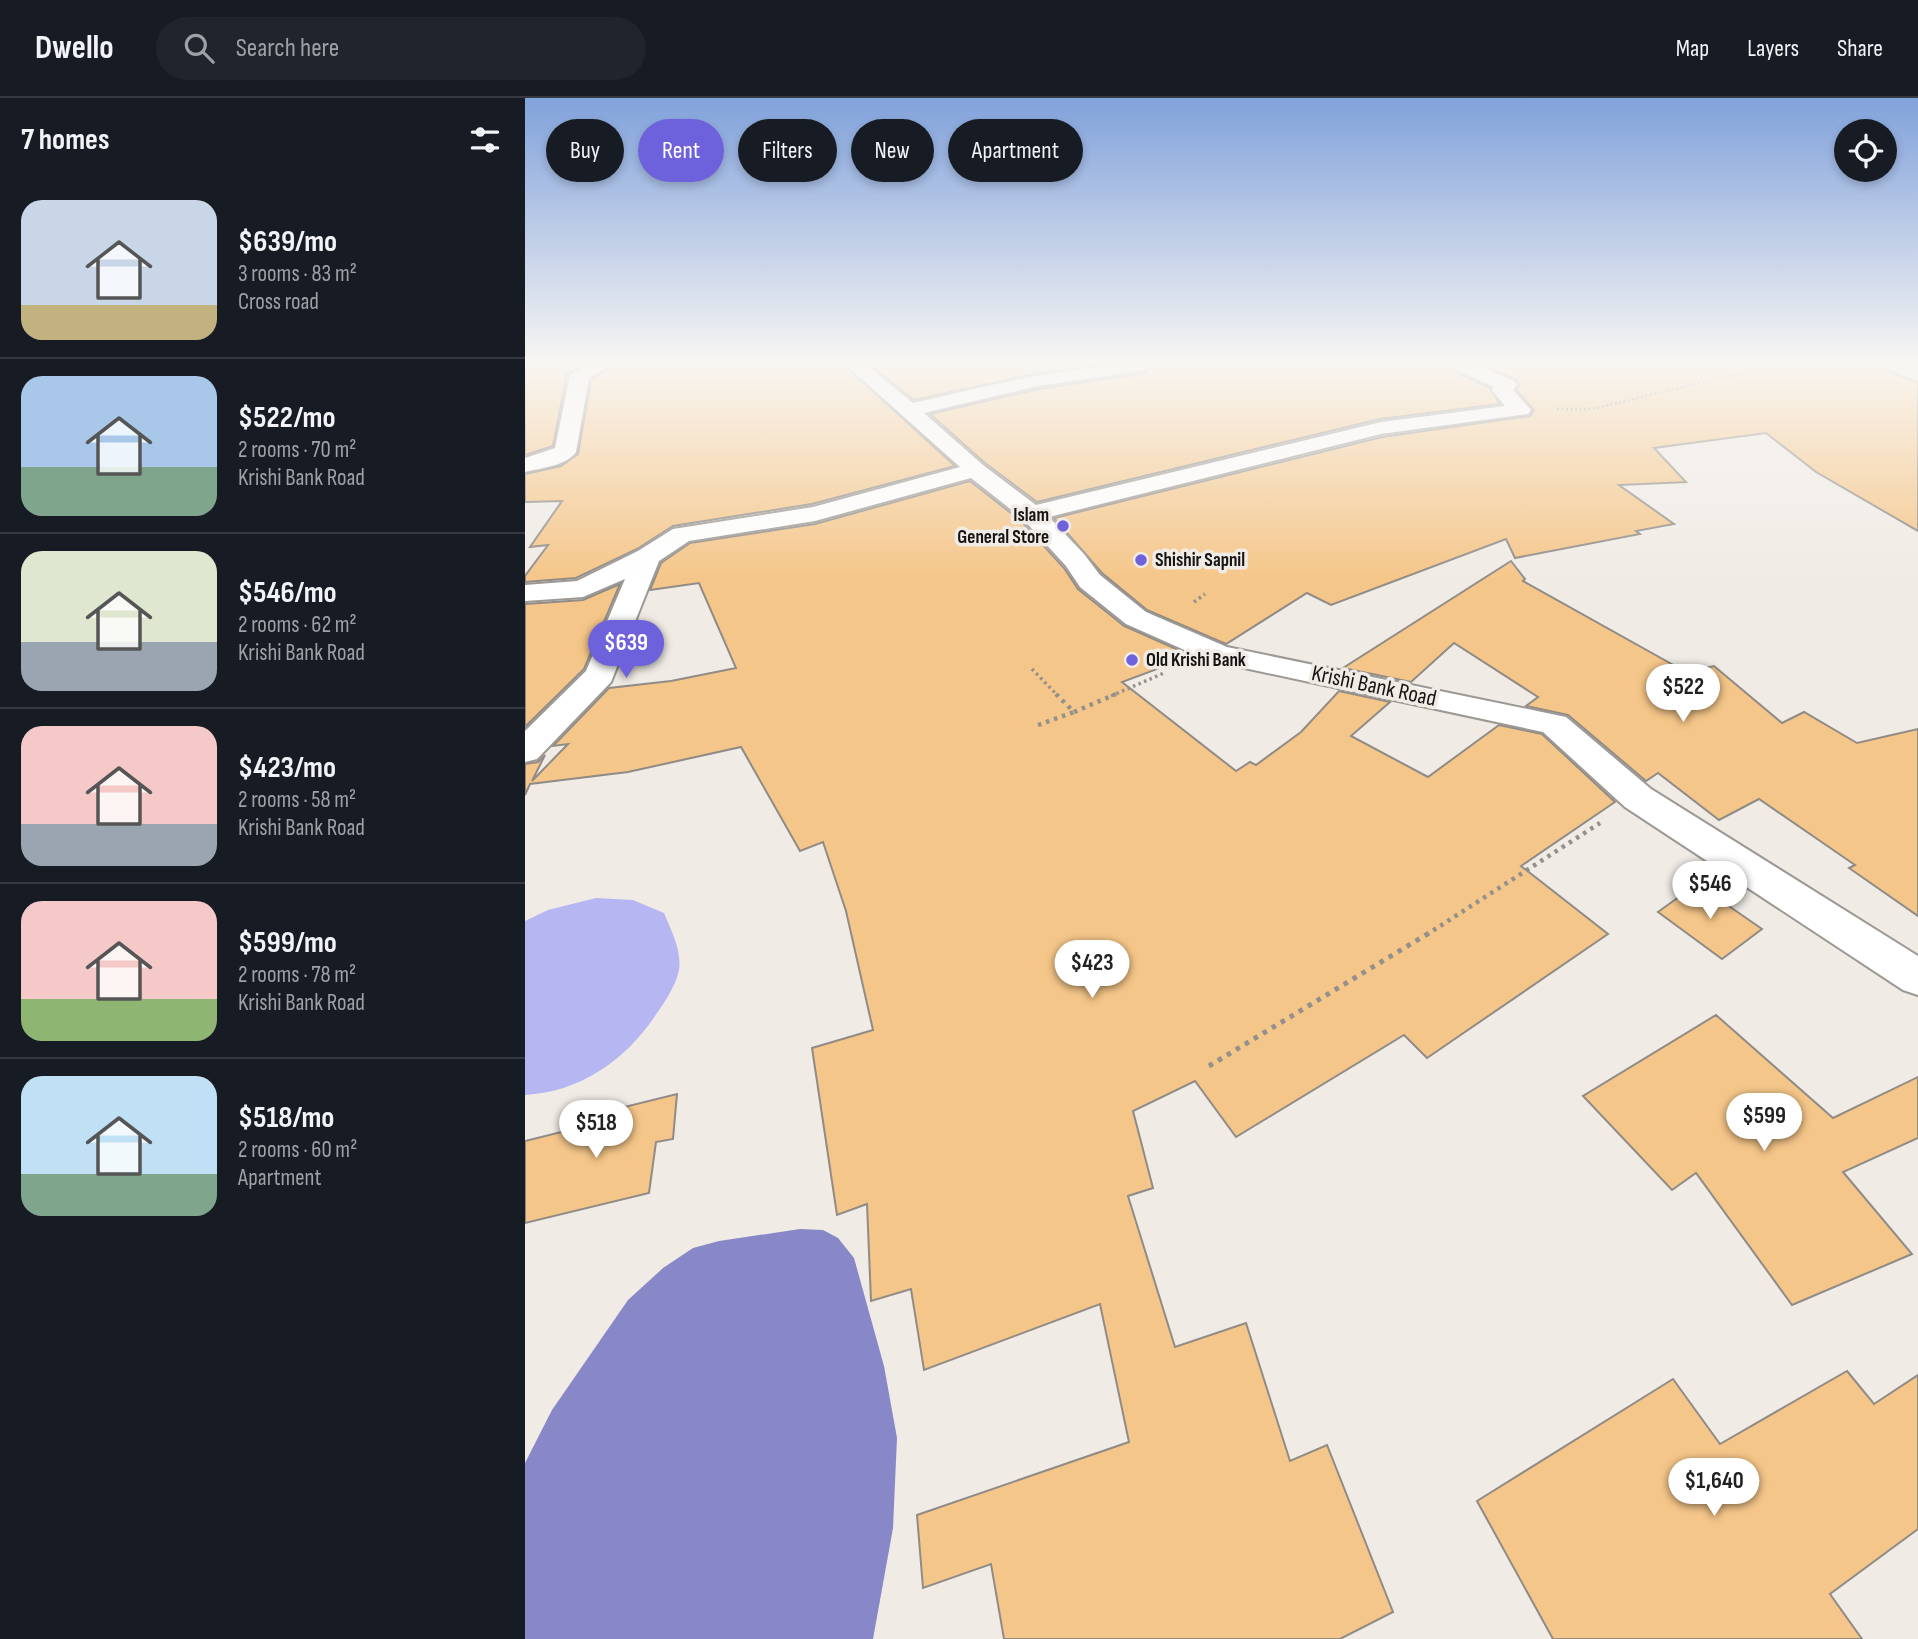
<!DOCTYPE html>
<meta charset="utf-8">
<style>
body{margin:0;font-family:"Sofia Sans Condensed",sans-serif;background:#20242c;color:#f1f3f6;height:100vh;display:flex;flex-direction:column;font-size:26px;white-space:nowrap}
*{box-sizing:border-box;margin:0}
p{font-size:23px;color:#9ea1a6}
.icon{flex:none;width:38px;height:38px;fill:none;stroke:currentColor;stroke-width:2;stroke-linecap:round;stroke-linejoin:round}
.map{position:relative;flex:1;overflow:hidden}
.drawer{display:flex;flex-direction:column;background:#171b24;width:525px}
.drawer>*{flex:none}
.top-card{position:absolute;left:21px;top:21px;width:665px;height:63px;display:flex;gap:14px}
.controls{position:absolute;left:1309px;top:21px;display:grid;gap:14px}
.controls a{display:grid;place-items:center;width:63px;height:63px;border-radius:50%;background:#171b24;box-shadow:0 4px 10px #0003;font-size:35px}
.price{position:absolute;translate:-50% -60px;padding:0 16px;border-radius:24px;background:#fff;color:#222;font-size:23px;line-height:46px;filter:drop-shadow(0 2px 4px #0008)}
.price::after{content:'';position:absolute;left:50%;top:42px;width:21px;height:16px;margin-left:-10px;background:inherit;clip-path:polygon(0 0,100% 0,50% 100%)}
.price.on{background:#6e62dc;color:#fff}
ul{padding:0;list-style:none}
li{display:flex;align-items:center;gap:21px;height:175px;padding:0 21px}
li+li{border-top:2px solid #363941}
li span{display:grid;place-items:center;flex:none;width:196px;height:140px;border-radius:21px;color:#555}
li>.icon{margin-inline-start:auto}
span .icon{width:84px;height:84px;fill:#fffc;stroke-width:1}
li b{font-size:30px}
h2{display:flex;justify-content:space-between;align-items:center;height:84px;padding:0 21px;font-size:30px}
.pill{padding:0 24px;border-radius:32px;background:#171b24;box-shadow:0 4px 10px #0003;font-size:24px;line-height:63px}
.pill.on{background:#6e62dc;color:#fff}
header{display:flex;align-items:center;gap:42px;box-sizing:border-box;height:98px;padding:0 35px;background:#171b24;border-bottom:2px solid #363941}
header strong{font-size:33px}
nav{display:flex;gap:38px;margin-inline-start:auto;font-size:24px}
.search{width:490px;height:63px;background:#20242c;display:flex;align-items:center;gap:18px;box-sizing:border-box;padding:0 24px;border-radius:38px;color:#9ea1a6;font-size:26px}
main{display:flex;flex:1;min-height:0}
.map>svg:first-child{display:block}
.green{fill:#b6b7f2}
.water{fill:#8887c7}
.building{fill:#f5c689;stroke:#908b86;stroke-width:2}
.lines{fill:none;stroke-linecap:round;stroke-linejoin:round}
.street-casing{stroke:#9c9893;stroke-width:4}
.path-far3{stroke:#94908c;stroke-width:2.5;stroke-dasharray:2 2.5;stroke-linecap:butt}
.path-far2{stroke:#94908c;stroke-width:3.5;stroke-dasharray:2.5 3.5;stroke-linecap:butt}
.path-far1{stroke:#94908c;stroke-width:4.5;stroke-dasharray:3.5 5;stroke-linecap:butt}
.path{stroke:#94908c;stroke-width:5;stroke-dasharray:4.5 6;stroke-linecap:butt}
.street{fill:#fff;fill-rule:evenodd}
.poi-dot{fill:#6e62dc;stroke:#f0ebe5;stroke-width:2.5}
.labels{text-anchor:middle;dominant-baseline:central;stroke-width:7;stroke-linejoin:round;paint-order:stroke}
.far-poi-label{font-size:19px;font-weight:bold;fill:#161412;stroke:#f0ebe5;text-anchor:start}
.street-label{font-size:23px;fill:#161412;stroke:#f0ebe5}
</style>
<header>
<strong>Dwello</strong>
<div class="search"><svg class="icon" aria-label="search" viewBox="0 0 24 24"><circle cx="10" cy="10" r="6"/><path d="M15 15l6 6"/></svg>Search here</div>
<nav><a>Map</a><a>Layers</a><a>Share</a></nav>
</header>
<main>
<section class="drawer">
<h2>7 homes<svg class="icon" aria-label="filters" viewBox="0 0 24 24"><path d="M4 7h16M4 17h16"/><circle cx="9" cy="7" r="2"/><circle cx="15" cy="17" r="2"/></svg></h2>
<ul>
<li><span style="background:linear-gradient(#c9d6e8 75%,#c2b280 0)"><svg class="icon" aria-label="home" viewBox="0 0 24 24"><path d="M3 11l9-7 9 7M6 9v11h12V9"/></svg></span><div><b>$639/mo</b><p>3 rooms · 83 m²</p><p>Cross road</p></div></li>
<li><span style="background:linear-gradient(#a9c7e8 65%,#7fa58c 0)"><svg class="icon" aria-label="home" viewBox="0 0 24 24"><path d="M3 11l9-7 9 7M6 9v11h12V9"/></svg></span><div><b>$522/mo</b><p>2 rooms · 70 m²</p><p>Krishi Bank Road</p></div></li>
<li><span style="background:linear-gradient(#dfe7d0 65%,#9aa5b1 0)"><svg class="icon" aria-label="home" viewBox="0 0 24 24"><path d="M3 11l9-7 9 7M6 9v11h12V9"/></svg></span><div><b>$546/mo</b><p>2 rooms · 62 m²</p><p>Krishi Bank Road</p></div></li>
<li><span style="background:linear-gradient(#f6c9c9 70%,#9aa5b1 0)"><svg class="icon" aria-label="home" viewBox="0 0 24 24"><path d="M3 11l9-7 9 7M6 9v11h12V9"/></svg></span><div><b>$423/mo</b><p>2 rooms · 58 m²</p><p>Krishi Bank Road</p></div></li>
<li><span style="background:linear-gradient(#f6c9c9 70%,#8fb573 0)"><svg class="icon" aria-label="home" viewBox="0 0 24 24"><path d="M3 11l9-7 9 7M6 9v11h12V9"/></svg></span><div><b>$599/mo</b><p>2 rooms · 78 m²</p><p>Krishi Bank Road</p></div></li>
<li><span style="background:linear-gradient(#bfe0f5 70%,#7fa58c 0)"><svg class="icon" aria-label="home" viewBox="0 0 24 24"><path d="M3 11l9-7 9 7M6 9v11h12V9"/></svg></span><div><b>$518/mo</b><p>2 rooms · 60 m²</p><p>Apartment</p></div></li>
</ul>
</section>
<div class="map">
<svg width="1393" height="1541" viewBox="0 0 1393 1541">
<rect width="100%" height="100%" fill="#f0ebe5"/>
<!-- green -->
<path class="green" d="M71,800l37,2 31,13c7,17 18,38 15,57 -3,15 -13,30 -22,43 -30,46 -76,79 -132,82v-174l23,-11z"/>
<!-- water -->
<polygon class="water" points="275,1131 298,1132 313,1140 329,1160 359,1268 372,1340 368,1430 348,1541 0,1541 0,1365 27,1312 103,1202 138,1170 168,1150 194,1143"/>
<!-- building -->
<g class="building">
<polygon points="0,267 58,267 42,276 28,348 0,357"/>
<polygon points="89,267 319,267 430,368 287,406 148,428 112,451 51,480 0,484 0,478 23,447 5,449 37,403 0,404 0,376 36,368 53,356 66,282"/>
<polygon points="345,267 577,267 504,277 389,302"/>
<polygon points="626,267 925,267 929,273 965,290 975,306 855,321 512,404 460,365 405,316 514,291 615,276 622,274"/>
<polygon points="958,267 1346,267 1393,284 1393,433 1291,374 1241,335 1129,350 1161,384 1094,387 1149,426 1111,433 1115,436 990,460 981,441 806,507 782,495 701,546 622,512 577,475 529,420 857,339 1005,318 1009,312 991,292 995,287 991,281"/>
<polygon points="445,383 496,423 539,470 553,491 599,528 667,558 597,584 711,673 725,664 731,667 776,634 814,593 865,604 826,638 903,679 974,627 1017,636 1090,704 996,768 1083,836 902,960 879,937 711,1039 670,983 608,1013 628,1090 603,1098 650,1249 721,1225 765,1363 802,1347 868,1514 815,1541 479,1541 466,1466 398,1490 392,1417 604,1344 575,1206 399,1272 386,1191 346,1203 342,1106 312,1117 287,950 348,932 321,813 298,744 275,753 216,649 103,674 5,686 0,697 0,666 13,664 20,657 7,683 43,646 28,648 84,590 146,583 211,570 174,485 125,492 136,465 165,445 290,426"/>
<polygon points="986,463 1000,481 998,483 1161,574 1189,568 1257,625 1279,614 1332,645 1393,631 1393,818 1324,770 1330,767 1234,701 1194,722 1133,675 1121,683 1043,617 1001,608 1013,599 929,545 886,584 818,570"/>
<polygon points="95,486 59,571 0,629 0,506 58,502"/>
<polygon points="1172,786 1237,831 1197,861 1133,814"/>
<polygon points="1191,917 1308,1020 1393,979 1393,1040 1318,1074 1387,1156 1267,1207 1171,1075 1147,1092 1058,998"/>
<polygon points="152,996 148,1041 131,1044 124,1095 0,1125 0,1043 81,1023 83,1013"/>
<polygon points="1322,1273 1349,1306 1393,1277 1393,1431 1305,1496 1337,1541 1028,1541 952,1403 1148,1281 1195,1346"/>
</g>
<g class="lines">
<defs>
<g id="street">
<path d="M62,267h25l-23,13 -13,74c-10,14 -35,16 -51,20v-14l30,-10 15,-73z"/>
<path d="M321,267h20l47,38c78,-18 154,-38 235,-38l-2,4 -7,2 -101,15 -114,27 59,52 53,40 345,-83 124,-16 -13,-16 2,-3 -39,-18 -2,-4h24l37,16 3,4 -4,5 18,20 -3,4 -147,20 -332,83 35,37 16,21 46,37 81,35 339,70 85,72 267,167v39l-15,-5 -278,-183 -82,-75 -336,-72 -81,-36 -46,-37 -14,-21 -43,-47 -52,-41 -156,43 -126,20 -30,20 -48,121 -74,77 -12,3v-31l61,-60 39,-92 -42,18 -58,4v-16l52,-4 61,-30 35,-22 140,-22 147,-40z"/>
</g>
</defs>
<!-- street casing -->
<use href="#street" class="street-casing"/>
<!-- path-far3 -->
<polyline class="path-far3" points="1032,311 1067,311 1248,267"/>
<!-- path-far2 -->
<g class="path-far2">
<polyline points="669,504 680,496"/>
<polyline points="507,571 533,598"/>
<polyline points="586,598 639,575"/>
</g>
<!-- path-far1 -->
<g class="path-far1">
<polyline points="531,596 549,614 591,596"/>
<polyline points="513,627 549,614"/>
<polyline points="901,837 1075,725"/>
</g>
<!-- path -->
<polyline class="path" points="684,968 904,835"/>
<!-- street -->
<use href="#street" class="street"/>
</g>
<!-- sky -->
<linearGradient id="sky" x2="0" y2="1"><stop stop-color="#81a2db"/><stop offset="0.55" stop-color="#f8f6f3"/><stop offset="1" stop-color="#f8f6f3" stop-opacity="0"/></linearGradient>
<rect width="1393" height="482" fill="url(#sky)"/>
<!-- markers -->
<g class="poi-dot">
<circle cx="538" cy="428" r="7"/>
<circle cx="616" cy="462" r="7"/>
<circle cx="607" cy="562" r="7"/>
</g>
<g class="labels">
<!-- far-poi labels -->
<g class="far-poi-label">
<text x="524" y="417" text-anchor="end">Islam<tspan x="524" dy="22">General Store</tspan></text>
<text x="630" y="462">Shishir Sapnil</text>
<text x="621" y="562">Old Krishi Bank</text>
</g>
<!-- street labels -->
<g class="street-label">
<text transform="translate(849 588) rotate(12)">Krishi Bank Road</text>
</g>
</g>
</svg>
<div class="controls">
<a><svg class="icon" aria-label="locate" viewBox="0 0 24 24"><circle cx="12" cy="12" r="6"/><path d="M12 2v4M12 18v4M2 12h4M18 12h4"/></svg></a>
</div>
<b class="price on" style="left:101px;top:582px">$639</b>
<b class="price" style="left:1158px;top:626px">$522</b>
<b class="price" style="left:1185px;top:823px">$546</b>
<b class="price" style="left:567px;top:902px">$423</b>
<b class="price" style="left:1239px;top:1055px">$599</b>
<b class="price" style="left:71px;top:1062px">$518</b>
<b class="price" style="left:1189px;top:1420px">$1,640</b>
<div class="top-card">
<a class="pill">Buy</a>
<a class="pill on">Rent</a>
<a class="pill">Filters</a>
<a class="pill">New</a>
<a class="pill">Apartment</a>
</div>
</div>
</main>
